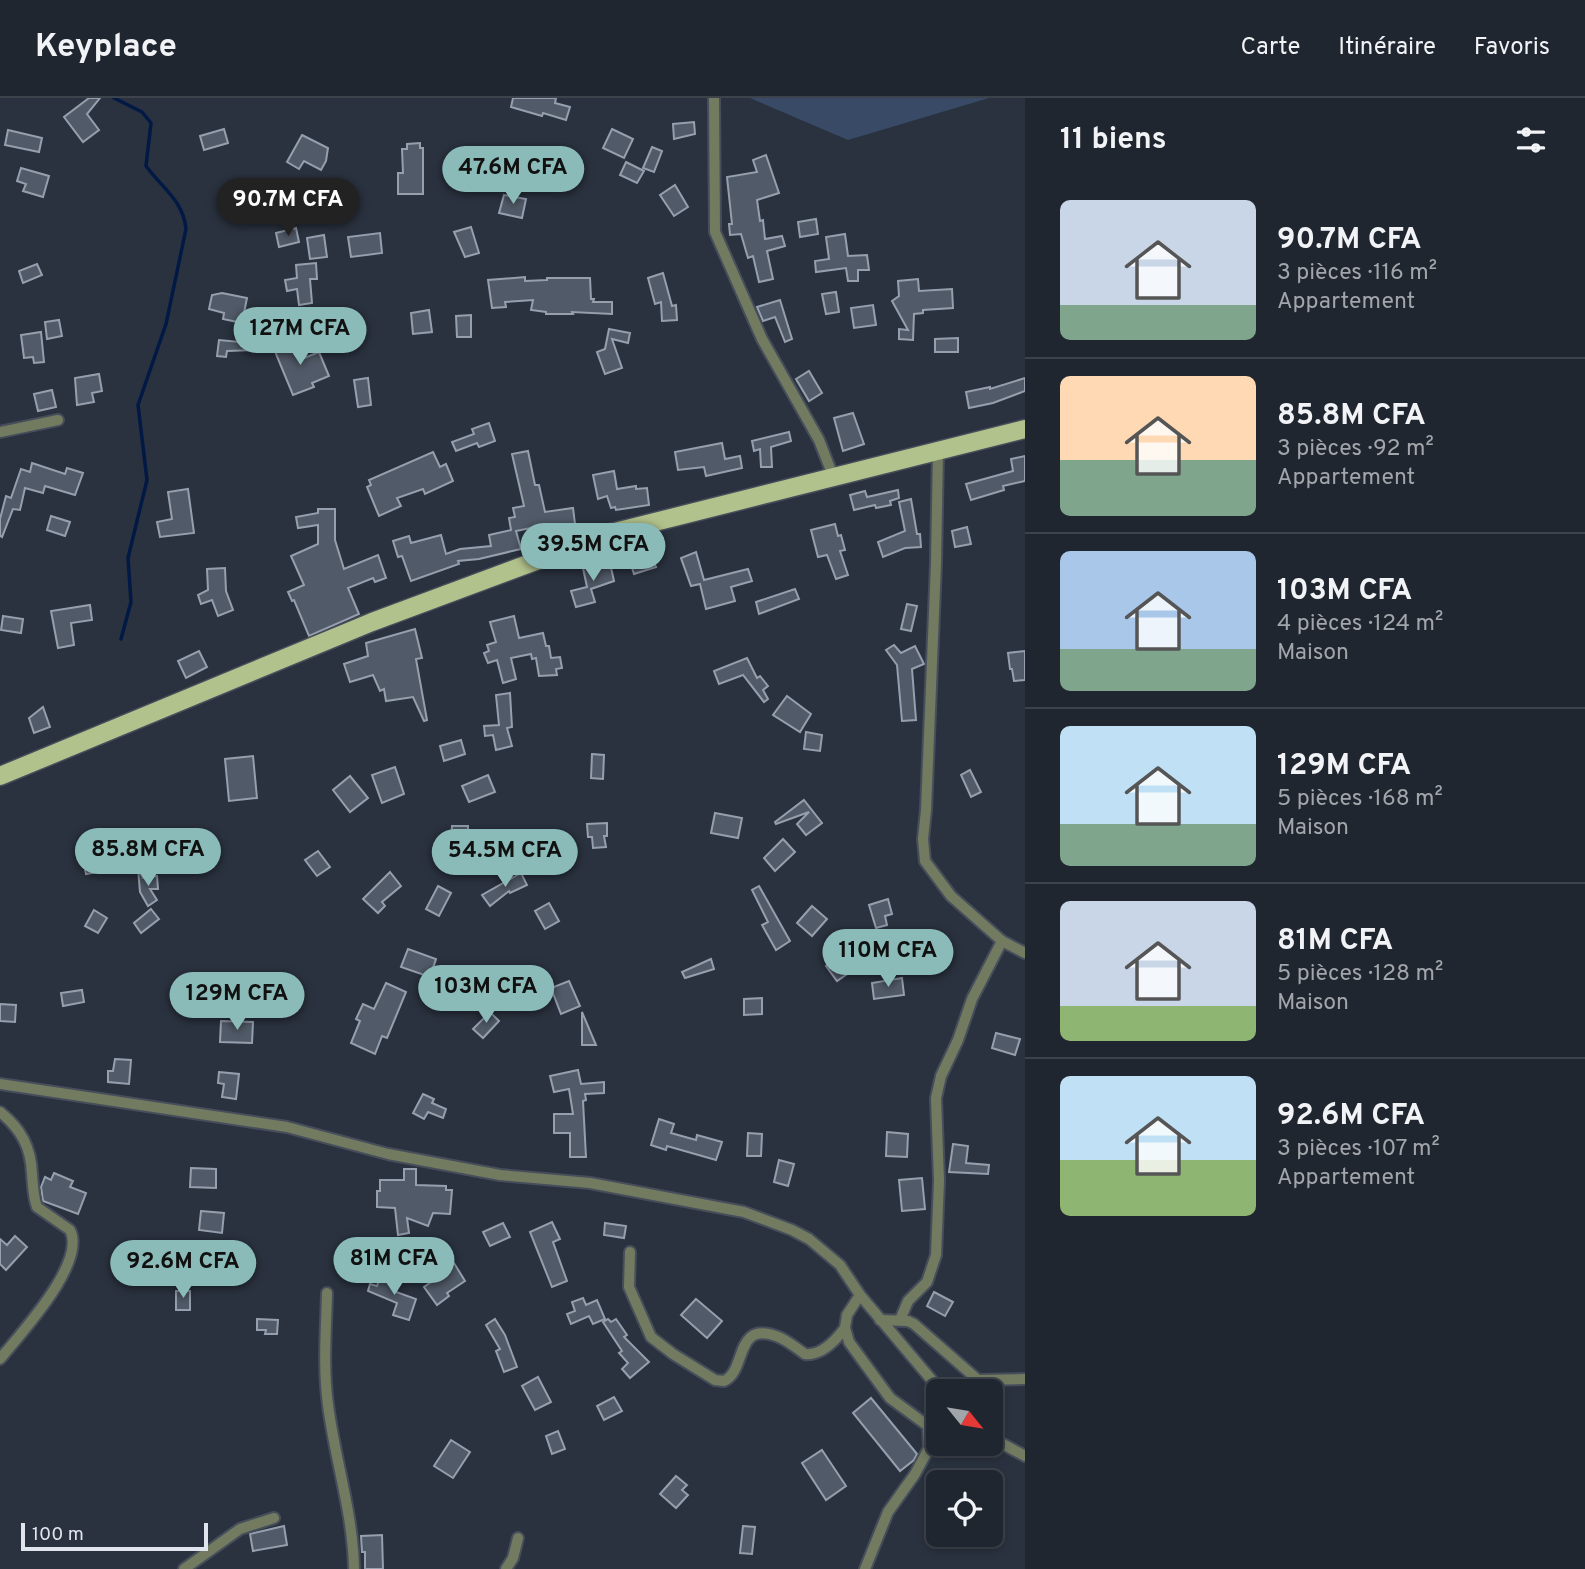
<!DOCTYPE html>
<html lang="fr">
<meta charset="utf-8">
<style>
body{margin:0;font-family:Overpass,sans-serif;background:#282e37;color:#f1f3f6;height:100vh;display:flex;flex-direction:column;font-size:26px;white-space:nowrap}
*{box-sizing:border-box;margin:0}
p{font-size:23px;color:#a2a5aa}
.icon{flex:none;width:38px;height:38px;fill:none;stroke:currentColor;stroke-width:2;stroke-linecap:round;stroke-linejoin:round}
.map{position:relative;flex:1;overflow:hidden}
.side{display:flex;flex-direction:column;background:#20262f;width:560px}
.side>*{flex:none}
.needle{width:46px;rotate:120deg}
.tools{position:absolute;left:926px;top:1281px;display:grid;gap:14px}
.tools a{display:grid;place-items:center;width:77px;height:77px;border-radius:10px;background:#20262f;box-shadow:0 4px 10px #0003,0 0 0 2px #3d434b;font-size:35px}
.scale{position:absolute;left:21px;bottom:18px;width:187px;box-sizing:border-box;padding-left:7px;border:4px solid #dfe4ed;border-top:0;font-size:19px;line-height:24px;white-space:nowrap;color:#dfe4ed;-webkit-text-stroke:5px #2a323f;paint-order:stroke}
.price{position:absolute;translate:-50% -60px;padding:0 16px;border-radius:24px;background:#8bbbb9;color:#111;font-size:23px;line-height:46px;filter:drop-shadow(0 2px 4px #0008)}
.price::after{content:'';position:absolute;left:50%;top:42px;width:21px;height:16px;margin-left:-10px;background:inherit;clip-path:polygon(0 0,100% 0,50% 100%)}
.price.current{background:#222;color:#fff}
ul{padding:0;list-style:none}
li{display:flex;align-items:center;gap:21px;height:175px;padding:0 35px}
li+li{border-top:2px solid #3d434b}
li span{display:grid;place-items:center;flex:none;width:196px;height:140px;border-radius:10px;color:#555}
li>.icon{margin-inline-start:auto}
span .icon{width:84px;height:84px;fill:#fffc;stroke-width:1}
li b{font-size:30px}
h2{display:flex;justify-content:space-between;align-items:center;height:84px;padding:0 35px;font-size:30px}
header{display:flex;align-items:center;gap:42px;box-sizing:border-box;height:98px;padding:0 35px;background:#20262f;border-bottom:2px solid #3d434b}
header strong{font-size:33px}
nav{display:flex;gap:38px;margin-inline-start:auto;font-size:24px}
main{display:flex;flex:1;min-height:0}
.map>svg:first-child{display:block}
.green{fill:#384a66}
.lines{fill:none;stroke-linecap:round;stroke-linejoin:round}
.stream{stroke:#011944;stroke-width:3.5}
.building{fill:#515a68;stroke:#959fae;stroke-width:2}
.minor-casing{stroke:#474e5b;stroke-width:14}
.primary-casing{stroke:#474e5b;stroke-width:21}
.minor{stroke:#727a60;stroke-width:10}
.primary{stroke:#b2c28c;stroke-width:18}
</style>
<header>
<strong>Keyplace</strong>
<nav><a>Carte</a><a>Itinéraire</a><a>Favoris</a></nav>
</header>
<main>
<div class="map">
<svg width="1025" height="1471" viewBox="0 0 1025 1471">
<rect width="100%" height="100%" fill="#2a323f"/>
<!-- green -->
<polygon class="green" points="750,0 989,0 848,42"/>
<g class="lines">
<!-- stream -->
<path class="stream" d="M114,0l28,14 9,11 -5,43c16,22 37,34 40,63l-20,95 -28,81 9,75 -19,78 3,44 -10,37"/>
</g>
<!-- building -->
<g class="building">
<polygon points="89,0 100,0 87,16 99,32 83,44 64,19"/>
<polygon points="513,0 556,0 555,5 570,9 566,22 543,15 542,18 511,9"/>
<polygon points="694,24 695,36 674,41 673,26"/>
<polygon points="224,31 228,45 204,52 200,38"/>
<polygon points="612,31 633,41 624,60 603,50"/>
<polygon points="8,32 42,40 39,54 5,47"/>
<polygon points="302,37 328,50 326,63 321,72 304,63 299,71 287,64"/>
<polygon points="420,45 420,50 423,50 423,96 398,96 398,75 403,75 402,51 407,51 407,46"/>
<polygon points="652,49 662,53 654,74 643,70"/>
<polygon points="558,54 575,61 568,77 571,79 566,90 548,81"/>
<polygon points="766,57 779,95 757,102 760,123 763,122 765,141 782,138 785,148 767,153 773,181 759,184 753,158 748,160 741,136 730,137 729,126 732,126 727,79 757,74 753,62"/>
<polygon points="473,58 482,75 473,81 468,73 461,79 453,69"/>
<polygon points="626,64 644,73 637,85 620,77"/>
<polygon points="21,70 49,78 43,99 23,93 26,86 17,83"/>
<polygon points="675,87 688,109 674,118 660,97"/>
<polygon points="252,94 253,104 260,103 262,117 241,120 238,104 227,104 227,95"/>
<polygon points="504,97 526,101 522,120 499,115"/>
<polygon points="816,121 818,136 800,139 798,124"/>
<polygon points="471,129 479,155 465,159 454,134"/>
<polygon points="296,130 299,144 279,149 276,135"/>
<polygon points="380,135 382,155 351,159 348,139"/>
<polygon points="845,136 848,158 867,157 869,172 858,172 858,183 848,183 846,170 816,174 815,163 829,161 826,139"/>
<polygon points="324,137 327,159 310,161 307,140"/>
<polygon points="316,165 317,181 310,181 312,205 299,207 297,191 287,193 285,182 297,180 296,167"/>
<polygon points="37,166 42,177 23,185 19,173"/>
<polygon points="663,175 672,208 676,207 677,222 662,223 661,204 655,206 648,180"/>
<polygon points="525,179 525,183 547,182 547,180 590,180 591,201 594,201 593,204 612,204 612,216 572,214 573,216 546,216 546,214 531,212 533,202 505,204 506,209 492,210 488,182"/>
<polygon points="918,181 919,193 952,191 953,210 923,212 923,215 914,216 913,242 899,241 899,231 908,232 892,203 899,198 898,183"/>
<polygon points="836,194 839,214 826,216 822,196"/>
<polygon points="222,195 247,200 242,225 223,221 224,215 209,211 212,197"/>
<polygon points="780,202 792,241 785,244 775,219 763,223 757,209"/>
<polygon points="873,207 876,227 854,230 851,210"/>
<polygon points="429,212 432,234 413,236 411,215"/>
<polygon points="471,217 471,239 457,239 456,218"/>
<polygon points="59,222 62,238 47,241 45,224"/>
<polygon points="609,231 630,235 628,245 612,241 622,270 605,276 597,254 605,251"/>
<polygon points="41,234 44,264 34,265 33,259 24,260 21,237"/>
<polygon points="256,238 258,252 227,253 226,259 217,258 219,242 240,244 240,239"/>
<polygon points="958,240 958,254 935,254 935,241"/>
<polygon points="296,242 299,262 319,254 329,278 312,285 314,289 293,297 276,256 274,246"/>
<polygon points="809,273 822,295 809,303 796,281"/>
<polygon points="99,276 102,293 92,295 94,304 77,307 75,280"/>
<polygon points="368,280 371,307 358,309 354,282"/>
<polygon points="1025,280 1025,293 993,305 969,310 966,294 990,289 990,291"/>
<polygon points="52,292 56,309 38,313 34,296"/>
<polygon points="853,315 864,346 843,353 834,320"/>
<polygon points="489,325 495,343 479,349 477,345 456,353 452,344 474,336 472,331"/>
<polygon points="789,334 791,343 771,349 772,369 761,369 760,351 754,353 752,343"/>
<polygon points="722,345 725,361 740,358 742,370 706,378 704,369 678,372 675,354"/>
<polygon points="528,353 535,387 539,387 545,414 573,410 575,426 548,429 549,439 538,441 536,429 516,433 521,451 479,461 458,463 459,466 411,483 402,458 398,459 393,443 409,438 411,445 441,437 446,456 460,451 491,448 489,437 511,432 509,420 515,419 513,410 524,408 512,356"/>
<polygon points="433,354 440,369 446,366 453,383 425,396 423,391 397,400 401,408 379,418 367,389 371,387 369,382"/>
<polygon points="1025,358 1025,383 1003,388 1004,392 971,402 966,386 1013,373 1011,361"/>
<polygon points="32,365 65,376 67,370 83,375 75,397 45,388 43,395 25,390 20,412 13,411 2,439 0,438 0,421 6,398 11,400 21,371 30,374"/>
<polygon points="614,373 617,391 636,388 636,391 647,390 649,407 616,412 615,409 611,410 607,398 598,401 593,377"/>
<polygon points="188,391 194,435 160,439 157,424 172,421 168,394"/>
<polygon points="898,392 899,400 890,403 891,407 876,410 875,407 854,412 850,397 865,393 867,399"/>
<polygon points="911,401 917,436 920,436 921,449 905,450 883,459 878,444 905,433 899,404"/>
<polygon points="318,411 335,411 335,442 344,471 378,457 386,480 375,484 373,480 348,490 359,516 309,538 294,502 292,503 288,494 304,487 291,458 318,446 318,427 298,430 296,419 318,415"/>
<polygon points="51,418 70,424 65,438 47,432"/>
<polygon points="835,426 838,438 841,437 845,452 840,453 848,477 836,481 827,457 818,459 811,432"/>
<polygon points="967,429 971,446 955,449 952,433"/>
<polygon points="647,444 656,469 634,476 626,451"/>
<polygon points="696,454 704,482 748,471 752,483 731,489 735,503 706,511 700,486 691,488 681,460"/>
<polygon points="610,465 614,483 591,491 595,504 576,509 571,493 587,489 583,470"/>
<polygon points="225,470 226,493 233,512 218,518 212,502 201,506 198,497 208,492 207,471"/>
<polygon points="795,491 799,501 759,516 756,504"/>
<polygon points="907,506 917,508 911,533 901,531"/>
<polygon points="90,507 92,522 71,525 74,547 58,550 51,513"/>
<polygon points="3,518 23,521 21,535 1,532"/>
<polygon points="514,518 519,540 543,535 546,548 549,548 551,560 560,559 562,570 556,571 557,577 539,578 536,560 532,561 531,556 511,560 516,581 503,585 497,562 488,565 484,555 489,553 487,547 496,544 490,524"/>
<polygon points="415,531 422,560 416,561 427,622 424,623 413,599 386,603 384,591 380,593 373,577 350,584 344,566 368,558 366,545"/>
<polygon points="894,547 901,555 915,548 924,566 912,571 916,622 902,623 897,567 886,552"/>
<polygon points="199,553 207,569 186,580 178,563"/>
<polygon points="1025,553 1025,582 1014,583 1012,571 1010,571 1008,555"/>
<polygon points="747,560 757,580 760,578 768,588 763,592 768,601 764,604 743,577 719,586 714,573"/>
<polygon points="510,595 512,629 507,630 512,648 496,652 493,637 485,638 484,628 499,627 496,597"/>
<polygon points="787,598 811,616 800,634 773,617"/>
<polygon points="43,609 50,629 34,635 29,620"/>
<polygon points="806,634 822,637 820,653 804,651"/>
<polygon points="461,642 465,656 444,663 440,648"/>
<polygon points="592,656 604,657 603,681 591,680"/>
<polygon points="253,658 257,700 229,703 225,661"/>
<polygon points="395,669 404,696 382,705 372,677"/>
<polygon points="970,672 981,694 971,699 961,677"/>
<polygon points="488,677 495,694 469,704 462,688"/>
<polygon points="350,678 368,700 350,714 333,692"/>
<polygon points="804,702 822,725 806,737 797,726 809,714 776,726 775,724"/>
<polygon points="715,715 742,720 738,740 711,735"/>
<polygon points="607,725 607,738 604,738 606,749 593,750 592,739 588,739 587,726"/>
<polygon points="452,728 468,728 468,732 484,734 483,756 472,755 472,750 451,750"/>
<polygon points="783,741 795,754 775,773 764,760"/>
<polygon points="105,749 109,772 86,776 82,757 96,755 95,751"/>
<polygon points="318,753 330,769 317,778 305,762"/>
<polygon points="138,771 143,780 157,778 158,791 150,791 157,802 148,808 140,794"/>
<polygon points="390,774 401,788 382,804 385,808 378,815 363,801"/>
<polygon points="521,775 527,787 510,795 509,793 490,808 482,797"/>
<polygon points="438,788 451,795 439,818 426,811"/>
<polygon points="759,788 790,843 776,852 762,827 768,824 752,792"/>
<polygon points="888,801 892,816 885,818 887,827 876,830 869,807"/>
<polygon points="549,805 559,823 545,831 535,813"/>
<polygon points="812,808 827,821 812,838 797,825"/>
<polygon points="151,811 159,821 141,835 134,825"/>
<polygon points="94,812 107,820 98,835 85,828"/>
<polygon points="408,851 436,861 430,879 401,869"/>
<polygon points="839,858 850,874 837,883 826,868"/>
<polygon points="711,861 714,871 685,880 682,874"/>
<polygon points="902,880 904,897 874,901 872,885"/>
<polygon points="569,883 580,908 561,916 551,890"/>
<polygon points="386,885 406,894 387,940 382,938 375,956 351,945 360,923 356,921 363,906 374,911"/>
<polygon points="82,892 84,904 63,908 61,895"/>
<polygon points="762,900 762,916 744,917 744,901"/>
<polygon points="0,906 16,907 15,924 0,923"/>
<polygon points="490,914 499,923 483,940 473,931"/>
<polygon points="582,914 596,947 582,947"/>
<polygon points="221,923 253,924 252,945 220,944"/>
<polygon points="996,935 1020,941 1015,957 992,950"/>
<polygon points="115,961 131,962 129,986 108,984 108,973 113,973"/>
<polygon points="578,972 581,986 604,984 604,995 585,996 586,1002 583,1003 586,1059 570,1059 570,1035 554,1035 554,1016 573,1016 569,991 554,994 550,978"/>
<polygon points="219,974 239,976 236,1001 222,999 224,986 218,985"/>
<polygon points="423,996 434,1001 432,1005 446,1011 443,1020 428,1014 424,1021 413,1015"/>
<polygon points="659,1021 674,1026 671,1035 696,1042 697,1037 722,1044 716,1062 667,1048 666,1052 651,1047"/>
<polygon points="887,1034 908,1036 907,1059 886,1058"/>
<polygon points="748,1035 762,1036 761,1058 747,1058"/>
<polygon points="953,1046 968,1048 966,1065 989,1067 988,1076 949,1074"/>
<polygon points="779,1062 794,1066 788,1088 774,1084"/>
<polygon points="191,1070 216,1071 216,1090 190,1089"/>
<polygon points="404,1071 416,1071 416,1087 446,1088 446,1092 452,1092 450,1116 433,1115 428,1128 407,1120 409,1135 398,1137 395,1110 377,1109 377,1093 380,1093 380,1082 404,1082"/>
<polygon points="54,1075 73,1083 70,1089 86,1095 78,1116 43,1103 41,1089 45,1079 51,1082"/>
<polygon points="922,1080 925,1111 902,1113 899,1082"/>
<polygon points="201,1113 224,1115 222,1135 199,1132"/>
<polygon points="552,1124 560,1141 553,1144 567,1183 552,1189 530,1134"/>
<polygon points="503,1125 510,1139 490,1148 483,1134"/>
<polygon points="605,1125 626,1128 624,1140 604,1137"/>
<polygon points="15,1138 27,1149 6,1172 0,1166 0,1141 7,1147"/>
<polygon points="421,1158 436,1176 454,1165 465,1183 447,1195 449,1198 437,1207 424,1189 431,1184 413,1165"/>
<polygon points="380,1179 399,1186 396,1194 416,1201 409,1222 393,1217 397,1205 368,1193 370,1186 377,1188"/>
<rect x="176" y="1193" width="14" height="19"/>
<polygon points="934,1194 953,1204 945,1218 927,1208"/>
<polygon points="583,1200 586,1207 597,1202 605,1221 593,1226 589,1218 571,1226 567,1216 575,1213 572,1204"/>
<polygon points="696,1201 722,1223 707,1240 681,1217"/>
<polygon points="257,1221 278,1222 277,1236 265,1236 266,1232 257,1232"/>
<polygon points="495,1221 505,1237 517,1269 504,1274 496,1253 500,1251 486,1227"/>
<polygon points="608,1221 611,1224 616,1221 627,1237 624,1239 649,1264 630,1280 622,1271 628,1265 619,1255 622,1253 603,1224"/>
<polygon points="538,1279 551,1304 535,1312 522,1288"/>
<polygon points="614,1299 622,1313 604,1322 597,1308"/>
<polygon points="871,1300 917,1356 914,1362 900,1373 853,1315"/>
<polygon points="558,1333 565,1351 552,1356 546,1338"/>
<polygon points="451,1342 470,1354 453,1380 434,1368"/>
<polygon points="822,1352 846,1388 826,1402 802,1365"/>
<polygon points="676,1378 687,1387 682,1392 688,1397 676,1410 660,1396"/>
<polygon points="284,1428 287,1447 253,1453 250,1436"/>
<polygon points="743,1428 755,1429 752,1456 740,1455"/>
<polygon points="382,1437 383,1471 365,1471 365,1454 362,1454 361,1438"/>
</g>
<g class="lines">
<defs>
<g id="minor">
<polyline points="714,0 715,134 762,241 819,342 833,378"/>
<polyline points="0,334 58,322"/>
<polyline points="938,354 936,465 926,712 923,741 925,763 951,798 1002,843 1025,855"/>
<polyline points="0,986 287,1029 388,1056 500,1077 590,1085 744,1114 792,1132 809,1141 840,1167 860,1197 847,1217 845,1230 849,1244 890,1300 928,1328 929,1350 915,1376 888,1414 865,1471"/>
<path d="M0,1014c21,17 31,35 32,62 1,11 1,22 5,33l33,23c17,33 -50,104 -70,129"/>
<path d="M630,1154l-1,35 22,50 22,17 42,26 9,1c23,-10 10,-60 52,-45 10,3 20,12 29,18 17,2 31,-14 40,-26"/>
<path d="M327,1195c-1,38 -4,75 1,112 7,55 25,108 26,164"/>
<polyline points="860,1197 941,1293"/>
<polyline points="880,1222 908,1223 914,1226 978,1282 1025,1281"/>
<polyline points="900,1222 908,1203 927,1184 936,1157 939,1083 936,1000 941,978 958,942 972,901 1002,843"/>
<polyline points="990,1339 1025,1358"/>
<polyline points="184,1471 240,1431 274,1420"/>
<polyline points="506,1471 513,1460 518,1440"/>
</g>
<polyline id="primary" points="0,678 372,524 611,435 1025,331"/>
</defs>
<!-- minor casing -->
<use href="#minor" class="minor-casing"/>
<!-- primary casing -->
<use href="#primary" class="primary-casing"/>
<!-- minor -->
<use href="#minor" class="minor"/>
<!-- primary -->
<use href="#primary" class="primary"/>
</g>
</svg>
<div class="tools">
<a><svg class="needle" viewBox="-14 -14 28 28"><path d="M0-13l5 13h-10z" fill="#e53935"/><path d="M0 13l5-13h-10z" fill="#a2a5aa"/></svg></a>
<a><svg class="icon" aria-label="locate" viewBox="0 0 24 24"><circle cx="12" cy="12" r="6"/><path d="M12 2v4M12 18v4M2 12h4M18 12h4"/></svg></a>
</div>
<div class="scale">100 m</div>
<b class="price" style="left:513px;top:108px">47.6M CFA</b>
<b class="price current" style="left:288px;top:140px">90.7M CFA</b>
<b class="price" style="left:300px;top:269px">127M CFA</b>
<b class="price" style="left:593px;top:485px">39.5M CFA</b>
<b class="price" style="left:148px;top:790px">85.8M CFA</b>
<b class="price" style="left:505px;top:791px">54.5M CFA</b>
<b class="price" style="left:888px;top:891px">110M CFA</b>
<b class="price" style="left:486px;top:927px">103M CFA</b>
<b class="price" style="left:237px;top:934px">129M CFA</b>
<b class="price" style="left:394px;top:1199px">81M CFA</b>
<b class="price" style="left:183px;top:1202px">92.6M CFA</b>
</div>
<section class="side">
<h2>11 biens<svg class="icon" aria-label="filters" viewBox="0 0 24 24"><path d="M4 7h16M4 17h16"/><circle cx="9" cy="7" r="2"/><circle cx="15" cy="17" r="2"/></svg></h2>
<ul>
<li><span style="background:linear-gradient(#c9d6e8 75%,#7fa58c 0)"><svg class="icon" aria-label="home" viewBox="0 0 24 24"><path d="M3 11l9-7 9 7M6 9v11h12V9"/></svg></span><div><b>90.7M CFA</b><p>3 pièces · 116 m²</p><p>Appartement</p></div></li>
<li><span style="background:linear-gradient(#ffd9b3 60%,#7fa58c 0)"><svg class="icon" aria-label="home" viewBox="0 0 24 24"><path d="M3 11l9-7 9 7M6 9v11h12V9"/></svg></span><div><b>85.8M CFA</b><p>3 pièces · 92 m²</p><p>Appartement</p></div></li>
<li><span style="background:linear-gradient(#a9c7e8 70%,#7fa58c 0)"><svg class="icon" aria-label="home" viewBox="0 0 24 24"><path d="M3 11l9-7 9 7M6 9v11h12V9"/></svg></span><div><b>103M CFA</b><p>4 pièces · 124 m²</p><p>Maison</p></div></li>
<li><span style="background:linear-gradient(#bfe0f5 70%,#7fa58c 0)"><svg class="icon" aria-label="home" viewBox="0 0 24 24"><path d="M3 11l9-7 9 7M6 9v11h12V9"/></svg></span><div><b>129M CFA</b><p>5 pièces · 168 m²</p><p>Maison</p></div></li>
<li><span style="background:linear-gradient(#c9d6e8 75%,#8fb573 0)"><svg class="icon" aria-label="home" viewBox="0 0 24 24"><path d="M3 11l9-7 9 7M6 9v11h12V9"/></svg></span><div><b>81M CFA</b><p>5 pièces · 128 m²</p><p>Maison</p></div></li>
<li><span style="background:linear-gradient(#bfe0f5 60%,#8fb573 0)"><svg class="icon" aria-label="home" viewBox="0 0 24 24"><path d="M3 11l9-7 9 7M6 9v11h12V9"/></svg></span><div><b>92.6M CFA</b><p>3 pièces · 107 m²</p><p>Appartement</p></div></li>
</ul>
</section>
</main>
